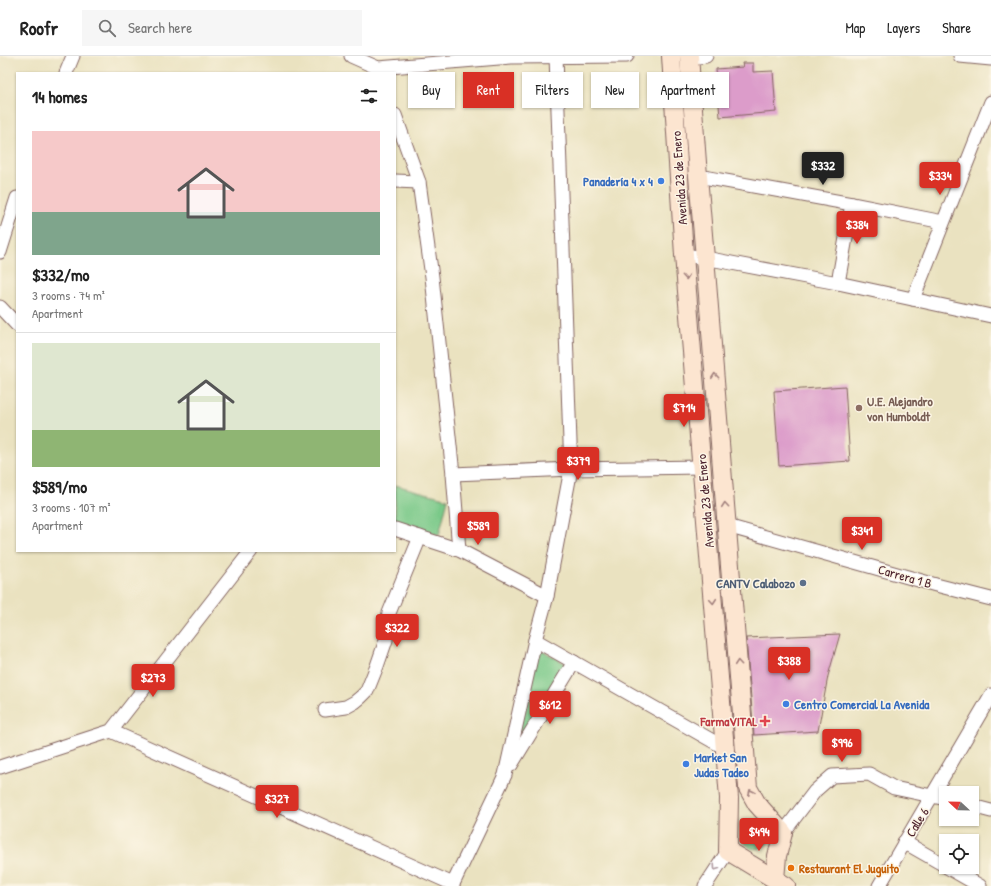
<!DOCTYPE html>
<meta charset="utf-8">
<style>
body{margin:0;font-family:"Patrick Hand",sans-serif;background:#f6f6f6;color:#222;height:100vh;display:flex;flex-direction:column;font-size:15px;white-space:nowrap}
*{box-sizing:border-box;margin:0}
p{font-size:13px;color:#767676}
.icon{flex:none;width:22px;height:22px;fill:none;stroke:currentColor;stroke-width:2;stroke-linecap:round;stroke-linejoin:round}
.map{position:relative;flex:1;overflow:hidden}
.panel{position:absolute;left:16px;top:16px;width:380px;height:480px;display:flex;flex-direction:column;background:#fff;border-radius:0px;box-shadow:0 1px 3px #0004}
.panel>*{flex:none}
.banner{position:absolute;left:408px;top:16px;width:380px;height:36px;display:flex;gap:8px}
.needle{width:26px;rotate:292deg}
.controls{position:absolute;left:939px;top:730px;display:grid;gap:8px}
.controls a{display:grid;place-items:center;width:40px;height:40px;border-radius:0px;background:#fff;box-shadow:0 1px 3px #0004;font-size:20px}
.price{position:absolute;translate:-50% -34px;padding:0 9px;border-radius:4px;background:#d93025;color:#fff;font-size:13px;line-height:26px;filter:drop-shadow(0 1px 2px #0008)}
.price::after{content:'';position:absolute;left:50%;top:24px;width:12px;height:9px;margin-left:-6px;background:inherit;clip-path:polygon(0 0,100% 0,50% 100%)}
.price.selected{background:#222;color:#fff}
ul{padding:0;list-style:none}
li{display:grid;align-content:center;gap:8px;height:212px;padding:0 16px}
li+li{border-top:1px solid #e0e0e0}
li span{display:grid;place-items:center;height:124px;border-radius:0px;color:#555}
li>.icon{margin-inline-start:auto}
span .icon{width:72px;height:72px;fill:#fffc;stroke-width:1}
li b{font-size:17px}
h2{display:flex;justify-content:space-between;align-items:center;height:48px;padding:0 16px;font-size:17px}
.pill{padding:0 14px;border-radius:0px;background:#fff;box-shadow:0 1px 3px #0004;font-size:14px;line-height:36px}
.pill.selected{background:#d93025;color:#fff}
header{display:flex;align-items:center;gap:24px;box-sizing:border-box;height:56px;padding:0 20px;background:#fff;border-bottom:1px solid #e0e0e0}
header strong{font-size:19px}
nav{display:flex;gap:22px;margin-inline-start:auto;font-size:14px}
.search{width:280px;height:36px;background:#f6f6f6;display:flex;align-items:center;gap:10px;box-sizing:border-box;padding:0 14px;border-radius:0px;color:#767676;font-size:15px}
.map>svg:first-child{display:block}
.green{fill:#7ac989;stroke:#62745a}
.building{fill:#dc9cca}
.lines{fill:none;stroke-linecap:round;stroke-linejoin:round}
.minor-casing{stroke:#82635f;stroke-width:15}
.secondary-casing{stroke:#82635f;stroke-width:20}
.minor{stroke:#fff;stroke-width:13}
.secondary{stroke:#fce5d0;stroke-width:18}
.oneway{stroke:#a3827e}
.oneway2{stroke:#ae9aa0}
.shop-dot{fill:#3f7fe0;stroke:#fcf5e5;stroke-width:1.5}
.education-dot{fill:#8d6e63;stroke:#fcf5e5;stroke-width:1.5}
.service-dot{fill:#5c6f8a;stroke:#fcf5e5;stroke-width:1.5}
.health-dot{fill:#e0444e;stroke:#fcf5e5;stroke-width:1.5}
.food-dot{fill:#e8710a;stroke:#fcf5e5;stroke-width:1.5}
.labels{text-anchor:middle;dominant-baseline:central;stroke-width:3;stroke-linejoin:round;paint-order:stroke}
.street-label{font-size:13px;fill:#4a1f2b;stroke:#fcf5e5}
.shop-label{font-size:13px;font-weight:bold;fill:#366cbe;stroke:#fcf5e5;text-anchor:start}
.education-label{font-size:13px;font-weight:bold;fill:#785e54;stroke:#fcf5e5;text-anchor:start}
.service-label{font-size:13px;font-weight:bold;fill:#4e5e75;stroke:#fcf5e5;text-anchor:end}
.health-label{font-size:13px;font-weight:bold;fill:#be3a42;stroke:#fcf5e5;text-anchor:end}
.food-label{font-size:13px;font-weight:bold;fill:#c56008;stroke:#fcf5e5;text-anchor:start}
</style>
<header>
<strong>Roofr</strong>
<div class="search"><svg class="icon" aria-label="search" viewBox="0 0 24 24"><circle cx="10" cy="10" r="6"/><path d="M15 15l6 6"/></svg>Search here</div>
<nav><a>Map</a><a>Layers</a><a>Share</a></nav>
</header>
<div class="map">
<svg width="991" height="830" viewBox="0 0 991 830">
<rect width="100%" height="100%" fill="#fcf5e5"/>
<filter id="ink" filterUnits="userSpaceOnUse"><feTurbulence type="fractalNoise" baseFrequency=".025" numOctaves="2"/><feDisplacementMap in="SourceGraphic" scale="8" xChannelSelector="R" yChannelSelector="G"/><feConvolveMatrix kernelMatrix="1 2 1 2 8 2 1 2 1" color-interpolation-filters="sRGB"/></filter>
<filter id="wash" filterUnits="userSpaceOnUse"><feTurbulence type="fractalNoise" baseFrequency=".012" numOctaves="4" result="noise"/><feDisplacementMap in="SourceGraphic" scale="16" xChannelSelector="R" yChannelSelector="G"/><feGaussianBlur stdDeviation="0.9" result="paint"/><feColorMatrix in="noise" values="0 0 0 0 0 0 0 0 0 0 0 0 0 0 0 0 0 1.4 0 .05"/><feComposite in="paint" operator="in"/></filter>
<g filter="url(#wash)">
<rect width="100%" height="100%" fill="#eae2c0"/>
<!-- green -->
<g class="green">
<polygon points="395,429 448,443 439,479 395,468"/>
<polygon points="538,592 568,609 513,694"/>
<path d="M753,765l9,1c3,3 7,6 8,10 3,11 -11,21 -21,15 -4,-3 -6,-7 -8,-11 3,-8 5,-11 12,-15z"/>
</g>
<g id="blocks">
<!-- building -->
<g class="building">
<polygon points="742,7 753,7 753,16 773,15 776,56 720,61 716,13 743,11"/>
<polygon points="845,330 850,405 779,410 774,335"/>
<polygon points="840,578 828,620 818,675 754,679 746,582"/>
</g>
</g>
</g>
<g filter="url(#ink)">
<use href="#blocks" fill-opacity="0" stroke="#82635f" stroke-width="1"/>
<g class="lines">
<defs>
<g id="minor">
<polyline points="351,0 378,12 511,1 627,0"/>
<polyline points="960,0 991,3"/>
<polyline points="690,2 706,0"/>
<polyline points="66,17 73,0"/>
<polyline points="395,59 419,126 432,221 453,418 459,494"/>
<polyline points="698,120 852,148 943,166"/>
<polyline points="395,125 419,126"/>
<polyline points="0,196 17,142"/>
<polyline points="684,199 705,202 838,227 991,260"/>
<polyline points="838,227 852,148"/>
<polyline points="913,243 991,46"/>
<polyline points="0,251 17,269"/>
<polyline points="453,418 571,413 702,411"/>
<polyline points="727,470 936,529 991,543"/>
<polyline points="395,473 459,494 547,540"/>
<polyline points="535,584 725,692"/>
<polyline points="325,654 346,651 355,646 361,641 367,635 377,610 386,584 387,567 389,557 420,481"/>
<polyline points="111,675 453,828"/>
<polyline points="511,709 574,606"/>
<polyline points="0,711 111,675 251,495"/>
<polyline points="972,750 991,755"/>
<polyline points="783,777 815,735 832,720 869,718 894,732 946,743"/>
<polyline points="904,786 946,810"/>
<polyline points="947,811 980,830"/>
<polyline points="452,830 505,719 535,584 547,540 571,413 556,0"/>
<polyline points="705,830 728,795"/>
<polyline points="879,830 991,639"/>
</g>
<g id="secondary">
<polyline points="671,0 684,199 729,742 728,795 786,830"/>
<polyline points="689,0 698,120 705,202 748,732 757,748 783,777 777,800 775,823"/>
</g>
</defs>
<!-- minor casing -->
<use href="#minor" class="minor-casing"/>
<!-- secondary casing -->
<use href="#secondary" class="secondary-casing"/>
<!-- minor -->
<use href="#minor" class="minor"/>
<!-- secondary -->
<use href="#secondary" class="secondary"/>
</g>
<!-- one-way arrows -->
<defs><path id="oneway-chevron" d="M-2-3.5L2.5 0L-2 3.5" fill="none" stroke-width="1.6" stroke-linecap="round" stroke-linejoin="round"/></defs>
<g class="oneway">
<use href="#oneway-chevron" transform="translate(686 221) rotate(85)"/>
<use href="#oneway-chevron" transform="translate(715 320) rotate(-95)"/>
<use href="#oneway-chevron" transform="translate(725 449) rotate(-95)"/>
<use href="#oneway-chevron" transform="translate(713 545) rotate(85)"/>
<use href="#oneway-chevron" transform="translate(738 607) rotate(-95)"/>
<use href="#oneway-chevron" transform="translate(751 736) rotate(-115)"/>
</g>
<use class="oneway2" href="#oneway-chevron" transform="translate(716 812) rotate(124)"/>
</g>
<!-- markers -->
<g class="shop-dot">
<circle cx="661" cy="125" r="4"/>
<circle cx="786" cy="648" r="4"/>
<circle cx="686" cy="708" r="4"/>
</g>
<circle class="education-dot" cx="859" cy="352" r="4"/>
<circle class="service-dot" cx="803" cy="527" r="4"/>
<path class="health-dot" d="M763 659h4v4h4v4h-4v4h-4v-4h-4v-4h4z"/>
<circle class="food-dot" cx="791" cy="812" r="4"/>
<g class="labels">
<!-- street labels -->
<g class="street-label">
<text transform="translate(679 122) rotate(-94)">Avenida 23 de Enero</text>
<text transform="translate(705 445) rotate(-95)">Avenida 23 de Enero</text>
<text transform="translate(905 520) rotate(16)">Carrera 1 B</text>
<text transform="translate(917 766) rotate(-59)">Calle 6</text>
</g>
<!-- shop labels -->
<g class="shop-label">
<text x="653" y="125" text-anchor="end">Panadería 4 x 4</text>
<text x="794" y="648">Centro Comercial La Avenida</text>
<text x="694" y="701">Market San<tspan x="694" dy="15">Judas Tadeo</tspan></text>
</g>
<!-- education labels -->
<g class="education-label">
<text x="867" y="345">U.E. Alejandro<tspan x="867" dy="15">von Humboldt</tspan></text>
</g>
<!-- service labels -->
<g class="service-label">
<text x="795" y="527">CANTV Calabozo</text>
</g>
<!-- health labels -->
<g class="health-label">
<text x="757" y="665">FarmaVITAL</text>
</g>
<!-- food labels -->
<g class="food-label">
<text x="799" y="812">Restaurant El Juguito</text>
</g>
</g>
</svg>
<div class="controls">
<a><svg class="needle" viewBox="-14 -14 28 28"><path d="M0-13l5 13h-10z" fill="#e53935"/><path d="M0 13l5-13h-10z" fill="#767676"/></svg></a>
<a><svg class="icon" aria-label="locate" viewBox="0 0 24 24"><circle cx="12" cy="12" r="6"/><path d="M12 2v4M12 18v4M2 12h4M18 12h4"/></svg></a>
</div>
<b class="price selected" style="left:823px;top:130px">$332</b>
<b class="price" style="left:940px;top:140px">$334</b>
<b class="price" style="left:857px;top:189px">$384</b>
<b class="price" style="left:684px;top:372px">$714</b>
<b class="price" style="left:578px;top:425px">$379</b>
<b class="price" style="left:478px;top:490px">$589</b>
<b class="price" style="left:862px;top:495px">$341</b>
<b class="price" style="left:397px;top:592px">$322</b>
<b class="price" style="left:789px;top:625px">$388</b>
<b class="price" style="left:153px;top:642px">$273</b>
<b class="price" style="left:550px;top:669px">$612</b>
<b class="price" style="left:842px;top:707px">$996</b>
<b class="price" style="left:277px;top:763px">$327</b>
<b class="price" style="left:759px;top:796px">$494</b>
<div class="banner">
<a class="pill">Buy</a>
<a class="pill selected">Rent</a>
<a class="pill">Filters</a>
<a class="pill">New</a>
<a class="pill">Apartment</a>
</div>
<section class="panel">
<h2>14 homes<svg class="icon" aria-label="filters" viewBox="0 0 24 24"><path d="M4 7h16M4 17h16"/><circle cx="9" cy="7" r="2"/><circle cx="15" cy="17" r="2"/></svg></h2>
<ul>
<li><span style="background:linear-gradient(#f6c9c9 65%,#7fa58c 0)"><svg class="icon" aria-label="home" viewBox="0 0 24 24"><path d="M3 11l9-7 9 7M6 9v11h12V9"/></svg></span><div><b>$332/mo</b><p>3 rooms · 74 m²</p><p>Apartment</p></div></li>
<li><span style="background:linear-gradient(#dfe7d0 70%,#8fb573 0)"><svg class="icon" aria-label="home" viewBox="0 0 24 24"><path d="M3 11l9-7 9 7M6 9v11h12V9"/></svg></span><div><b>$589/mo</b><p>3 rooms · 107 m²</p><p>Apartment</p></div></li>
</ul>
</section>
</div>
